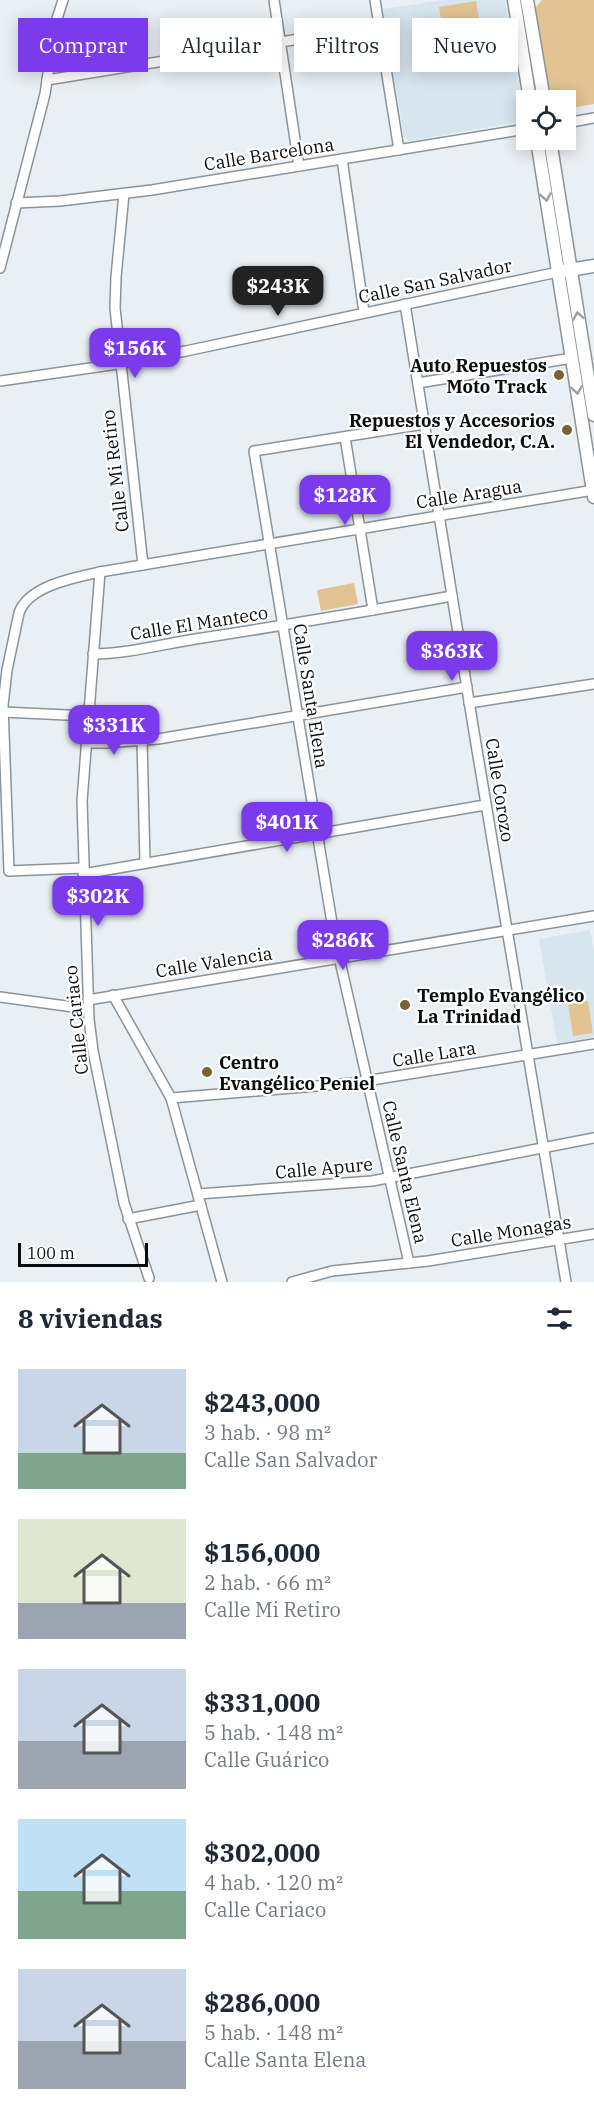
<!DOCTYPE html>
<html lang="es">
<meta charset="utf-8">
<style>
body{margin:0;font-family:"IBM Plex Serif",serif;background:#f2f2f3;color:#1f2937;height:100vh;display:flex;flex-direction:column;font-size:22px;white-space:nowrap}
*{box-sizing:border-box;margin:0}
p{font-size:20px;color:#747a83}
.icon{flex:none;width:33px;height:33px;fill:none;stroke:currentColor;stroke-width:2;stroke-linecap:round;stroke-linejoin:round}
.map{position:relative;height:1282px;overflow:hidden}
.panel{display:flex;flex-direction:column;background:#fff;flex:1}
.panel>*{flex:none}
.hud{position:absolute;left:18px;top:18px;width:558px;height:54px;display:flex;gap:12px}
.tools{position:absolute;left:516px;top:90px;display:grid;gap:12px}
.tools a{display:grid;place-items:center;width:60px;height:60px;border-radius:0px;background:#fff;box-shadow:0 3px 15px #0003;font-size:30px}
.scale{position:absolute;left:18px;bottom:15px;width:130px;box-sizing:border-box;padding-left:6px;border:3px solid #0a0d0e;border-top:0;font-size:16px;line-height:21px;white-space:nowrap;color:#0a0d0e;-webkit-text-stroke:4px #fff;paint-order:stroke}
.price{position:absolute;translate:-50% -51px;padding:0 14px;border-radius:12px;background:#7c3aed;color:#fff;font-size:20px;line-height:39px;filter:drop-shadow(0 2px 3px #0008)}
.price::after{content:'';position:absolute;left:50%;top:36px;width:18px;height:14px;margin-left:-9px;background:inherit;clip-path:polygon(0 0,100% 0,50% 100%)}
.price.current{background:#222;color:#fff}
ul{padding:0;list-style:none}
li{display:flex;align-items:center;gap:18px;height:150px;padding:0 18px}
li span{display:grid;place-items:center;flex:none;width:168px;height:120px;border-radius:0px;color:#555}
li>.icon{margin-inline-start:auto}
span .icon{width:72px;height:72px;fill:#fffc;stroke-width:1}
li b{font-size:26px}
h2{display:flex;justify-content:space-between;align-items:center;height:72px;padding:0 18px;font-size:26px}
.chip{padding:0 21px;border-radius:0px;background:#fff;box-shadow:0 3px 15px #0003;font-size:21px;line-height:54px}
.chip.current{background:#7c3aed;color:#fff}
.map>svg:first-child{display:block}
.built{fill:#d7e5ef}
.green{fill:#e2c392}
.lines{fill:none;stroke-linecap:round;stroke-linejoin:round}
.street-casing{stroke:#8c9397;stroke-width:12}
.secondary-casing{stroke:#8c9397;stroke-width:15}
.street{stroke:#fff;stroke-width:9}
.secondary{stroke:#fff;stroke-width:12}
.oneway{stroke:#9d9e9f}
.poi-dot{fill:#7c6033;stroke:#fff;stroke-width:2}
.labels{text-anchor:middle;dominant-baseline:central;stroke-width:4.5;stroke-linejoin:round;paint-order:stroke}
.street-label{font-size:18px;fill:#0a0d0e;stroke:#fff}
.poi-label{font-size:18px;font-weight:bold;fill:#0a0d0e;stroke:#fff;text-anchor:end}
</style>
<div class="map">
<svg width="594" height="1282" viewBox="0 0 594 1282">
<rect width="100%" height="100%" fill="#e8f0f5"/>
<!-- built -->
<g class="built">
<polygon points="444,0 505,0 525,117 523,121 410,141 404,137 383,9"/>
<polygon points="590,930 594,950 594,1037 557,1043 539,939"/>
</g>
<!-- green -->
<g class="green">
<polygon points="542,0 594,0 594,104 566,109 566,100 549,100 535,8"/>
<polygon points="476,1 480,26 443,32 439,7"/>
<polygon points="354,583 358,604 321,611 317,590"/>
<polygon points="588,1001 593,1033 573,1036 568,1004"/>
</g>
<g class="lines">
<defs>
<g id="street">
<polyline points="274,0 299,166"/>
<polyline points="375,0 399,150"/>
<polyline points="47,80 379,26"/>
<polyline points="566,123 594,118"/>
<polyline points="342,159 364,312"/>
<polyline points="124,194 116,277 115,308 143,565"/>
<polyline points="16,203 60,201 152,190 526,129"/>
<polyline points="0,268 45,94 55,25 63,0"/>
<polyline points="405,304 474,732 566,1282"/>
<polyline points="0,381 111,365 186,351 558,272"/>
<polyline points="418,383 572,358"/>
<polyline points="345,437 373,610"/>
<polyline points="100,572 82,801 89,1019 93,1051 124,1203 149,1278"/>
<path d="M93,654c35,0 74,-11 109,-16 84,-13 167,-27 250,-42"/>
<polyline points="469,703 594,684"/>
<polyline points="3,712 88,716"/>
<polyline points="142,740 145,862"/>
<polyline points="86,743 106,743 158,739 467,687"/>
<path d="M83,868l-74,3 -6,-166 4,-35 12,-57c9,-27 57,-36 81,-41l494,-82"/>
<polyline points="83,874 485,805"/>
<polyline points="113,995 171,1098 222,1282"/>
<polyline points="0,997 88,1009"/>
<polyline points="88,1000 594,916"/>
<polyline points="171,1098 353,1083 594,1044"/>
<polyline points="198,1194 372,1181 594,1138"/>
<polyline points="128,1219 201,1205"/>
<polyline points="409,1263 334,935 254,451 424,424"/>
<polyline points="292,1282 332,1271 428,1261 594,1234"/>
</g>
<g id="secondary">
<polyline points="514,0 530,100"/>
<polyline points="527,0 544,100"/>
<polyline points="537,140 594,497"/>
<polyline points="550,140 594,415"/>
<polyline points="563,271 594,266"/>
</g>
</defs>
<!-- street casing -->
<use href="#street" class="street-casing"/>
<!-- secondary casing -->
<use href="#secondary" class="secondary-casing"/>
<!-- street -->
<use href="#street" class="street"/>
<!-- secondary -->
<use href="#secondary" class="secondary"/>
</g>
<!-- one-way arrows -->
<defs><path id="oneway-chevron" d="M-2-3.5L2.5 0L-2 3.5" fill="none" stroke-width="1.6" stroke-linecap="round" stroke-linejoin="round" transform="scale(1.5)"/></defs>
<g class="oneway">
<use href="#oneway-chevron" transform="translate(546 197) rotate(81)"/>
<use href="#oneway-chevron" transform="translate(578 316) rotate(-99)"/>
<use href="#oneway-chevron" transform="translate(577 390) rotate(81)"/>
</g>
<!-- markers -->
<g class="poi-dot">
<circle cx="559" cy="375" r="6"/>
<circle cx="567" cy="430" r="6"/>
<circle cx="405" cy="1005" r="6"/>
<circle cx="207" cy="1072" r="6"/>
</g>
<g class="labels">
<!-- street labels -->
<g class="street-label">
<text transform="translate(269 154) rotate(-9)">Calle Barcelona</text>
<text transform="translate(435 281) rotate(-12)">Calle San Salvador</text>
<text transform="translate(115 471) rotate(-97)">Calle Mi Retiro</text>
<text transform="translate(469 494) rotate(-9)">Calle Aragua</text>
<text transform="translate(199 623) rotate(-9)">Calle El Manteco</text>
<text transform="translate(311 696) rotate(81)">Calle Santa Elena</text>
<text transform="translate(500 790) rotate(81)">Calle Corozo</text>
<text transform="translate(214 962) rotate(-9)">Calle Valencia</text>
<text transform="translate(76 1020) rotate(-96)">Calle Cariaco</text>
<text transform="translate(434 1054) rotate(-9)">Calle Lara</text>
<text transform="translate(324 1168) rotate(-5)">Calle Apure</text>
<text transform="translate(405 1172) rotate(77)">Calle Santa Elena</text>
<text transform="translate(511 1231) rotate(-9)">Calle Monagas</text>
</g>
<!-- poi labels -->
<g class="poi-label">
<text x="547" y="365">Auto Repuestos<tspan x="547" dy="21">Moto Track</tspan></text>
<text x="555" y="420">Repuestos y Accesorios<tspan x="555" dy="21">El Vendedor, C.A.</tspan></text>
<text x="417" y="995" text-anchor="start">Templo Evangélico<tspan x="417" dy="21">La Trinidad</tspan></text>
<text x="219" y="1062" text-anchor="start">Centro<tspan x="219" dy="21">Evangélico Peniel</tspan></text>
</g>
</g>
</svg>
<div class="tools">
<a><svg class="icon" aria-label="locate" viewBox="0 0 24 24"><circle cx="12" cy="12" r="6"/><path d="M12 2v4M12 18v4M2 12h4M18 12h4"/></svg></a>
</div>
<div class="scale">100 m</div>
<b class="price current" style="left:278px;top:317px">$243K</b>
<b class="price" style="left:135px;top:379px">$156K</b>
<b class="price" style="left:345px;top:526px">$128K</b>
<b class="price" style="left:452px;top:682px">$363K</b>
<b class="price" style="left:114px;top:756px">$331K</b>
<b class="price" style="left:287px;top:853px">$401K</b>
<b class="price" style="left:98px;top:927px">$302K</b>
<b class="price" style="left:343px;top:971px">$286K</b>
<div class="hud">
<a class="chip current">Comprar</a>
<a class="chip">Alquilar</a>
<a class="chip">Filtros</a>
<a class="chip">Nuevo</a>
</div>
</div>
<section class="panel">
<h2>8 viviendas<svg class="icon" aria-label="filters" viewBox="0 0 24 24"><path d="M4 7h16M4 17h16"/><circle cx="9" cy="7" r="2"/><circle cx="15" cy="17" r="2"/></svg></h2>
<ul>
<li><span style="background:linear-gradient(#c9d6e8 70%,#7fa58c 0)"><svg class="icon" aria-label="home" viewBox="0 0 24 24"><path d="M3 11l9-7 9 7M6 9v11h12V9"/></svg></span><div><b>$243,000</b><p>3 hab. · 98 m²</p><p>Calle San Salvador</p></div></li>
<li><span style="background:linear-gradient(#dfe7d0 70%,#9aa5b1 0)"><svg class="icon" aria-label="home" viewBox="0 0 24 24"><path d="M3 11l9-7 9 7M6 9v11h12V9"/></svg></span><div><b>$156,000</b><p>2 hab. · 66 m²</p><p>Calle Mi Retiro</p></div></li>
<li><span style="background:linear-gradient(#c9d6e8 60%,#9aa5b1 0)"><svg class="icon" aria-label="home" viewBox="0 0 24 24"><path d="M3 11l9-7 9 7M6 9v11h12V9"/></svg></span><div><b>$331,000</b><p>5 hab. · 148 m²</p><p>Calle Guárico</p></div></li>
<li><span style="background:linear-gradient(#bfe0f5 60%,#7fa58c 0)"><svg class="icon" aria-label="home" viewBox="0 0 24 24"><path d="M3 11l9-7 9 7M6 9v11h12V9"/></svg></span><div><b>$302,000</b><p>4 hab. · 120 m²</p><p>Calle Cariaco</p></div></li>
<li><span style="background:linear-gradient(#c9d6e8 60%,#9aa5b1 0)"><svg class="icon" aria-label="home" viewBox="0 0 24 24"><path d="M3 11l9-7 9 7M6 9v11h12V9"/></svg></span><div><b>$286,000</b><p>5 hab. · 148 m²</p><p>Calle Santa Elena</p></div></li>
</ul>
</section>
